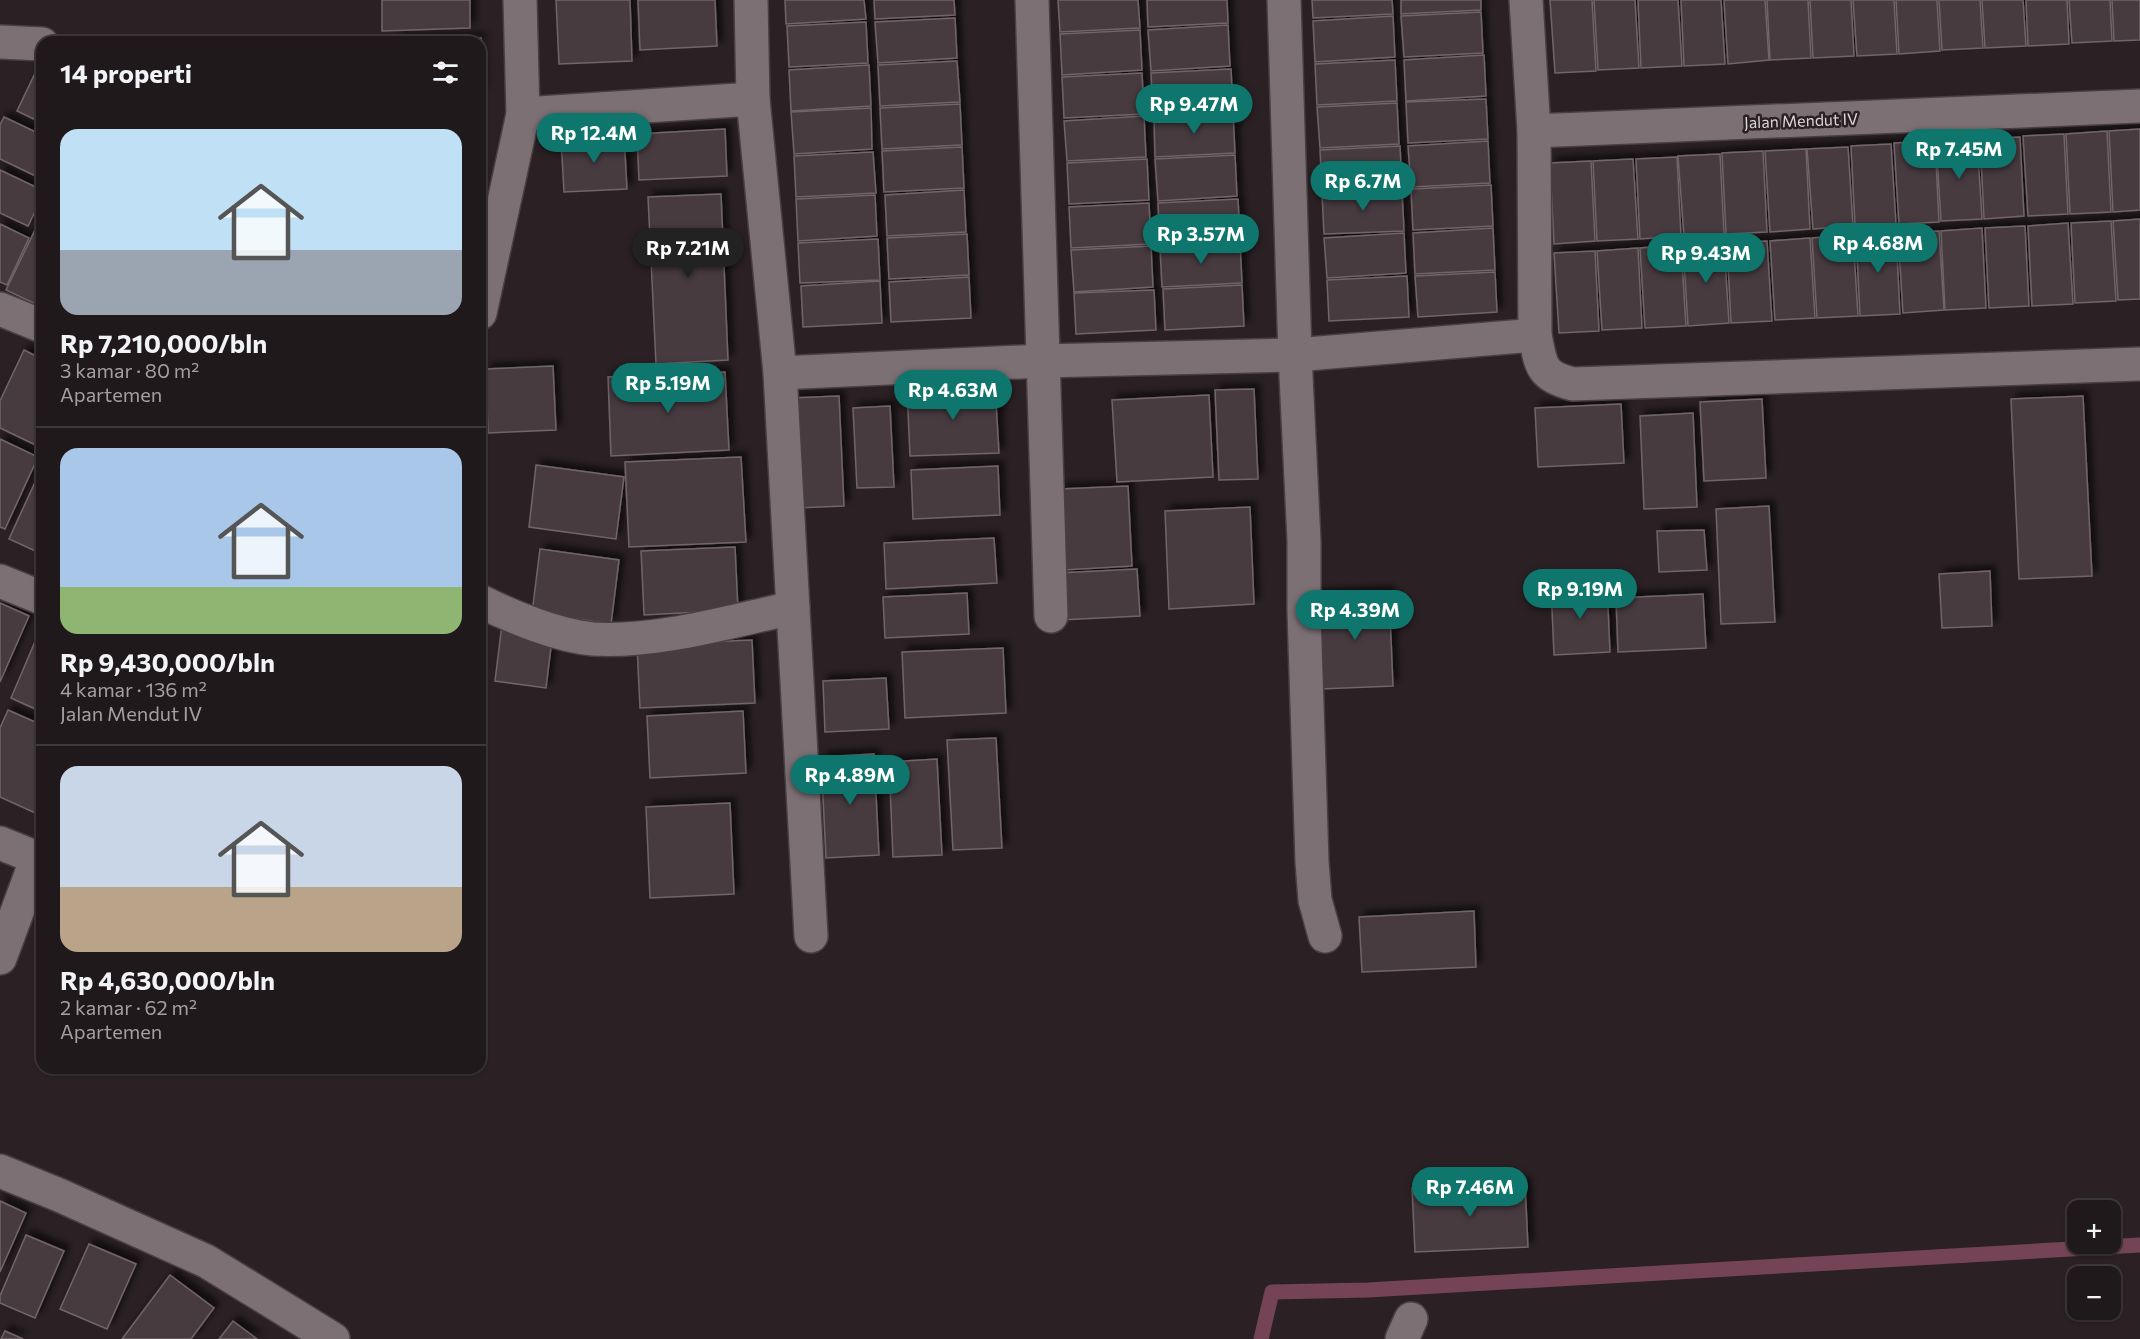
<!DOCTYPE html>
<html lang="id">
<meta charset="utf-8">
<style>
body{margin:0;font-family:Commissioner,sans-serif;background:#282224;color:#f1f3f6;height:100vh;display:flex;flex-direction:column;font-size:22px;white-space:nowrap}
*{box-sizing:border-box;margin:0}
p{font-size:20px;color:#a2a0a3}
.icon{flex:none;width:33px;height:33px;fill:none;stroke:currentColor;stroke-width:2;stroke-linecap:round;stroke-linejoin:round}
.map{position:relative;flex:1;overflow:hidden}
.panel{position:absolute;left:36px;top:36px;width:450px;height:1038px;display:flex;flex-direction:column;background:#20191b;border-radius:18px;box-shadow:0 2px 4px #0004,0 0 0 2px #3d383a}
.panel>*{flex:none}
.tools{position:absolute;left:2067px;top:1200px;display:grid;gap:12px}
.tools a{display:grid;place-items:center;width:54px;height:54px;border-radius:12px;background:#20191b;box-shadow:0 2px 4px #0004,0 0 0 2px #3d383a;font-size:30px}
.price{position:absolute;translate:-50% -51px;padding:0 14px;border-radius:21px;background:#0f766e;color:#fff;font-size:20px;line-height:39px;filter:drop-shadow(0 2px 3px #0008)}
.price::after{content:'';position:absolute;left:50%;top:36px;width:18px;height:14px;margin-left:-9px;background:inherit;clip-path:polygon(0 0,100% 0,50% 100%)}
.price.selected{background:#222;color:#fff}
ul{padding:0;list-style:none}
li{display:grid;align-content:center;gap:12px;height:318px;padding:0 24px}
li+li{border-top:2px solid #3d383a}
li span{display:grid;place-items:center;height:186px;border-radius:18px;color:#555}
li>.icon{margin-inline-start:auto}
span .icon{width:108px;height:108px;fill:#fffc;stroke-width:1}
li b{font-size:26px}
h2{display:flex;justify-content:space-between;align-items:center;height:72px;padding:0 24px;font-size:26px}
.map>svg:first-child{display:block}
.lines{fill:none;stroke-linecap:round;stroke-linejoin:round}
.stream{stroke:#744456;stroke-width:15}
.building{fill:#463b3f;stroke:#716569;stroke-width:1.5;filter:url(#shadow)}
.street-casing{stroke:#473f42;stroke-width:36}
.street{stroke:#7c7074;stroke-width:33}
.labels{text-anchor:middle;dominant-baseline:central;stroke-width:5;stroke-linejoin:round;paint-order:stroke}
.street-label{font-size:16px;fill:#dcd5d8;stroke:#2b2124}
</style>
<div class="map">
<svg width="2140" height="1339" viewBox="0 0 2140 1339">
<defs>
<filter id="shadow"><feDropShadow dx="5.5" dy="-5.5" stdDeviation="3" flood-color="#0009"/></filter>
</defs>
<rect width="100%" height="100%" fill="#2b2124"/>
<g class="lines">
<!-- stream -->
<polyline class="stream" points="1261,1339 1272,1292 1368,1290 2140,1245"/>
</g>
<!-- building -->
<g class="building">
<polygon points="382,0 470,0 470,28 382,31"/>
<polygon points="556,0 630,0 632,61 559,64"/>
<polygon points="638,0 715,0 717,46 640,50"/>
<polygon points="785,0 864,0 866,19 786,24"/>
<polygon points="874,0 954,0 955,15 875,19"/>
<polygon points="1058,0 1138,0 1140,28 1060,32"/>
<polygon points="1147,0 1227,0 1228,23 1148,27"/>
<polygon points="1312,0 1392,0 1393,14 1313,18"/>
<polygon points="1401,0 1481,0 1481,10 1401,14"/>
<polygon points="1550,0 1592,0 1596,71 1555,73"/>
<polygon points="1594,0 1635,0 1639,68 1598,70"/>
<polygon points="1638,0 1678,0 1682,66 1641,68"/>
<polygon points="1681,0 1721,0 1725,64 1684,66"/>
<polygon points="1724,0 1765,0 1769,60 1728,64"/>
<polygon points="1767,0 1808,0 1811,58 1770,60"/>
<polygon points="1810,0 1851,0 1854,56 1813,58"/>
<polygon points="1853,0 1894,0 1897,54 1857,56"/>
<polygon points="1896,0 1937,0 1940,51 1899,54"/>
<polygon points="1939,0 1980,0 1983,48 1942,50"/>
<polygon points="1982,0 2023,0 2026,46 1985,48"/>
<polygon points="2026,0 2067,0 2069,44 2028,46"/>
<polygon points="2069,0 2110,0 2112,41 2072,43"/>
<polygon points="2112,0 2140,0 2140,40 2114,41"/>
<polygon points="1481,12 1483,53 1404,57 1401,16"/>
<polygon points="1393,16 1395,57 1315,62 1313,21"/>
<polygon points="955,18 957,58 878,63 875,22"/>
<polygon points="866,22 868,63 789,67 787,26"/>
<polygon points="1228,25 1230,66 1151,71 1148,30"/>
<polygon points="1140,30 1142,70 1062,75 1060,34"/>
<polygon points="481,38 482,93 480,93 480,42 395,42 395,39"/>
<polygon points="1484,55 1486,96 1406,101 1404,60"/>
<polygon points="1395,60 1397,101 1317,105 1315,64"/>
<polygon points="957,61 960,102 880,106 878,65"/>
<polygon points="869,65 871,106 791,111 789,70"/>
<polygon points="37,69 42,72 42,123 17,111"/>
<polygon points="1231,69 1233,110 1153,114 1151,73"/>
<polygon points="1142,73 1144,114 1064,118 1062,77"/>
<polygon points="1486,99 1488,139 1408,143 1406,102"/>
<polygon points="1397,103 1399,144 1320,148 1317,107"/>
<polygon points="960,104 962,145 882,149 880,108"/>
<polygon points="871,108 872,149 794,154 791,112"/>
<polygon points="1233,112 1235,153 1155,157 1154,116"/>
<polygon points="1144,116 1146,157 1067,161 1064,121"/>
<polygon points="4,117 42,135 42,179 0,159 0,125"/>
<polygon points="725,129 727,176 639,180 637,134"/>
<polygon points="2140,129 2140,210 2113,212 2109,131"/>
<polygon points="2107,131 2111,212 2070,214 2066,134"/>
<polygon points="2064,134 2068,214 2028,216 2023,136"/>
<polygon points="624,135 627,189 564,192 561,138"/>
<polygon points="2020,137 2024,216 1984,219 1980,139"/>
<polygon points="1977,139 1982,219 1941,221 1936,141"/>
<polygon points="1488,141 1490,183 1411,187 1408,146"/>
<polygon points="1935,141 1939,222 1899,224 1894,143"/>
<polygon points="1891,144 1896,224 1855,226 1851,146"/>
<polygon points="1400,146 1402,187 1322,191 1320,150"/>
<polygon points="962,147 964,188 884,192 882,151"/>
<polygon points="1848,147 1853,226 1813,229 1807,149"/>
<polygon points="1806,149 1810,229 1770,232 1765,151"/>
<polygon points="1763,151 1767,232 1726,234 1722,153"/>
<polygon points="873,152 876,193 796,197 794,156"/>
<polygon points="1720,154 1724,234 1684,236 1678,156"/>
<polygon points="1235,155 1237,196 1158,201 1155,159"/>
<polygon points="1677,157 1681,236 1640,239 1636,159"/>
<polygon points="1147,159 1149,200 1069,204 1067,163"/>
<polygon points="1633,159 1638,239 1597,241 1593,161"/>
<polygon points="1591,161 1595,241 1554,244 1550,163"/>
<polygon points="0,170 42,190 42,197 28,226 0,213"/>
<polygon points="1491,185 1493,226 1413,230 1411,189"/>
<polygon points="964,190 966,232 887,236 885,195"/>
<polygon points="1402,190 1404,231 1324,234 1322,194"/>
<polygon points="721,194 728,360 656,364 648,197"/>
<polygon points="875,195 877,236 798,241 796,199"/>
<polygon points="1238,199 1240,240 1160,244 1158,203"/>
<polygon points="1149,203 1151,244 1071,248 1069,207"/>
<polygon points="42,205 42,223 35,220"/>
<polygon points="2140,219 2140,299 2118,300 2113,221"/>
<polygon points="2111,221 2116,301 2075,303 2071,223"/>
<polygon points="2068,223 2073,304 2032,306 2028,226"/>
<polygon points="0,224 29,238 7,285 0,282"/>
<polygon points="2025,226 2029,306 1989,308 1985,228"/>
<polygon points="36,228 42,231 42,307 6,290"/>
<polygon points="1493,228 1495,270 1415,274 1413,233"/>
<polygon points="1982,228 1986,308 1945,310 1941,231"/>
<polygon points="1939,231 1944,310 1903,313 1898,233"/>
<polygon points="1404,233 1406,273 1327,278 1324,238"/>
<polygon points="1896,233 1900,314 1860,316 1856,235"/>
<polygon points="967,234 969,275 889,279 887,238"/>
<polygon points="1853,235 1858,316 1817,318 1812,238"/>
<polygon points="1810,238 1815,318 1775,320 1770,241"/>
<polygon points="878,239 880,280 800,283 798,243"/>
<polygon points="1767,241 1772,321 1731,323 1727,243"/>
<polygon points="1240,242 1242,283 1162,287 1160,247"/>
<polygon points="1724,243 1729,323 1688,326 1683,245"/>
<polygon points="1681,245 1686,326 1645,328 1640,248"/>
<polygon points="1151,246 1153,287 1074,292 1071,250"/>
<polygon points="1638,248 1642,328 1602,330 1597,251"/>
<polygon points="1595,251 1599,331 1559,333 1554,253"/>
<polygon points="1495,272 1497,312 1418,317 1415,276"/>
<polygon points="1407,276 1409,317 1329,321 1327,280"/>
<polygon points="969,277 971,318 891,322 889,282"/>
<polygon points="880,281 882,323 803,327 801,286"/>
<polygon points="1242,285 1244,326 1165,330 1163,289"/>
<polygon points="1154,290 1156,330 1076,334 1074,293"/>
<polygon points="24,350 42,359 42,448 0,428 0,401"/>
<polygon points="553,366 556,430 488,433 486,369"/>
<polygon points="725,372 729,450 611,456 608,377"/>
<polygon points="995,386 999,453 910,456 907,390"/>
<polygon points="1254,389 1258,479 1219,480 1215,390"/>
<polygon points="1209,395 1213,477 1117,482 1112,400"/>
<polygon points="839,396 844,506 796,508 792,398"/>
<polygon points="2083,396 2092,576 2019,579 2011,399"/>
<polygon points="1762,399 1766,478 1704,481 1700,402"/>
<polygon points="1621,404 1624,463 1538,467 1535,408"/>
<polygon points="890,406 894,487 857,488 853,408"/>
<polygon points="1693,413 1697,507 1644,509 1640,416"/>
<polygon points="0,439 38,457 5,529 0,527"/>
<polygon points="741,457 746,542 629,547 625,462"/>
<polygon points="536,465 624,477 616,539 529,527"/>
<polygon points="998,466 1000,515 913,519 911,470"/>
<polygon points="42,467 42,554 9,539"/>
<polygon points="1128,486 1132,566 1063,570 1060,489"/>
<polygon points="1769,506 1775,622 1721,624 1716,509"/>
<polygon points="1250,507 1254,604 1169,609 1165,511"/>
<polygon points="1704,530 1707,570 1659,572 1657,531"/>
<polygon points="994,538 997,583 886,589 884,543"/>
<polygon points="735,547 738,610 644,615 641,551"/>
<polygon points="540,549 619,560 611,624 532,613"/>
<polygon points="1137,569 1140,616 1060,620 1058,573"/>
<polygon points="1990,571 1992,626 1942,628 1939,574"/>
<polygon points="1607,585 1610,652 1554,655 1551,587"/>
<polygon points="1389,592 1393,686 1320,689 1316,595"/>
<polygon points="967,593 969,634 885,638 883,597"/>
<polygon points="1703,594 1706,648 1618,652 1616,598"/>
<polygon points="0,603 29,616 0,682"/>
<polygon points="502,624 553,631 546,688 495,681"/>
<polygon points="42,625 42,712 11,698"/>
<polygon points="752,640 755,703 640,708 637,645"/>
<polygon points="1003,648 1006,713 905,718 902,652"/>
<polygon points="886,678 889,729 825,732 823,681"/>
<polygon points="8,710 42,725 42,816 0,797 0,728"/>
<polygon points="743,711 746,773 650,778 647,716"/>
<polygon points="996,738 1002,848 953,850 947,740"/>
<polygon points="874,754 879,855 826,858 821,757"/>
<polygon points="937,759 942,855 893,857 889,762"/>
<polygon points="730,803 734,894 650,898 646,807"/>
<polygon points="1474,911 1476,967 1362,972 1359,917"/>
<polygon points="1525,1183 1528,1247 1415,1252 1412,1188"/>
<polygon points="0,1201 26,1213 0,1272"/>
<polygon points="26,1235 64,1251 35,1318 0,1303 0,1296"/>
<polygon points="89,1244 136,1264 107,1329 60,1309"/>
<polygon points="170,1275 214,1308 191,1339 122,1339"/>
<polygon points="233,1321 257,1339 219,1339"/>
<polygon points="5,1331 23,1339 1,1339"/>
</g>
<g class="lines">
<defs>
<g id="street">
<polyline points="751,0 753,99 780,373 811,936"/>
<polyline points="1032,0 1051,616"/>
<polyline points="1284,0 1295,355 1304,541 1304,611 1312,862 1315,900 1325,936"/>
<path d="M1526,0l8,131 1,204c6,30 5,41 38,49l567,-20"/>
<polyline points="0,42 42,44"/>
<polyline points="523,114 753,99"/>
<polyline points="1534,131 2140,106"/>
<polyline points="0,309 42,326"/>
<polyline points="480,313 523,114 520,0"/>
<polyline points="780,373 1042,361 1295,355 1535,335"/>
<polyline points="0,581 42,598"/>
<path d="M480,601c32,16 78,35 113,38 65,4 137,-18 200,-31"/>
<polyline points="0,843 42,860"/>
<polyline points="0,958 37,858"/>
<polyline points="0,1171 59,1195 206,1261 333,1339"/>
<polyline points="1402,1339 1411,1319"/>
</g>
</defs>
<!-- street casing -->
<use href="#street" class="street-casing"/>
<!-- street -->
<use href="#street" class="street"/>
</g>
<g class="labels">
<!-- street labels -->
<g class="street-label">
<text transform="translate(1801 120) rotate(-2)">Jalan Mendut IV</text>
</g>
</g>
</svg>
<div class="tools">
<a>+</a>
<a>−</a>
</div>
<b class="price" style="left:1194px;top:135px">Rp 9.47M</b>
<b class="price" style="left:594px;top:164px">Rp 12.4M</b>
<b class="price" style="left:1959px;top:180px">Rp 7.45M</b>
<b class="price" style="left:1363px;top:212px">Rp 6.7M</b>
<b class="price" style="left:1201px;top:265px">Rp 3.57M</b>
<b class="price" style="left:1878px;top:274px">Rp 4.68M</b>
<b class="price selected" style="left:688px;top:279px">Rp 7.21M</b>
<b class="price" style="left:1706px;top:284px">Rp 9.43M</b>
<b class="price" style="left:668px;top:414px">Rp 5.19M</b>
<b class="price" style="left:953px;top:421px">Rp 4.63M</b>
<b class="price" style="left:1580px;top:620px">Rp 9.19M</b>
<b class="price" style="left:1355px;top:641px">Rp 4.39M</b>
<b class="price" style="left:850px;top:806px">Rp 4.89M</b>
<b class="price" style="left:1470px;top:1218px">Rp 7.46M</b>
<section class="panel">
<h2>14 properti<svg class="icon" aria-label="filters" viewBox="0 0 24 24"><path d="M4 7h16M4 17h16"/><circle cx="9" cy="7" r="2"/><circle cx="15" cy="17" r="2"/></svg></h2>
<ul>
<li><span style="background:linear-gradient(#bfe0f5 65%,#9aa5b1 0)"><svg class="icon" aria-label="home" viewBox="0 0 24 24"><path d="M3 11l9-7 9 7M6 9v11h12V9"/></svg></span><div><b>Rp 7,210,000/bln</b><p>3 kamar · 80 m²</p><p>Apartemen</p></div></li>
<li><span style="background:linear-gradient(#a9c7e8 75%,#8fb573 0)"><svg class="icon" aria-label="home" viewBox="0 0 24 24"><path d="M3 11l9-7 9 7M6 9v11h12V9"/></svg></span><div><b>Rp 9,430,000/bln</b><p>4 kamar · 136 m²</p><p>Jalan Mendut IV</p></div></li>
<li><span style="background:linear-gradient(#c9d6e8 65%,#b9a48a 0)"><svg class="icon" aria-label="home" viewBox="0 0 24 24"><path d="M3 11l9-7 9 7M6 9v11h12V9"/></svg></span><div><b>Rp 4,630,000/bln</b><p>2 kamar · 62 m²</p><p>Apartemen</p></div></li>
</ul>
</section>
</div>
